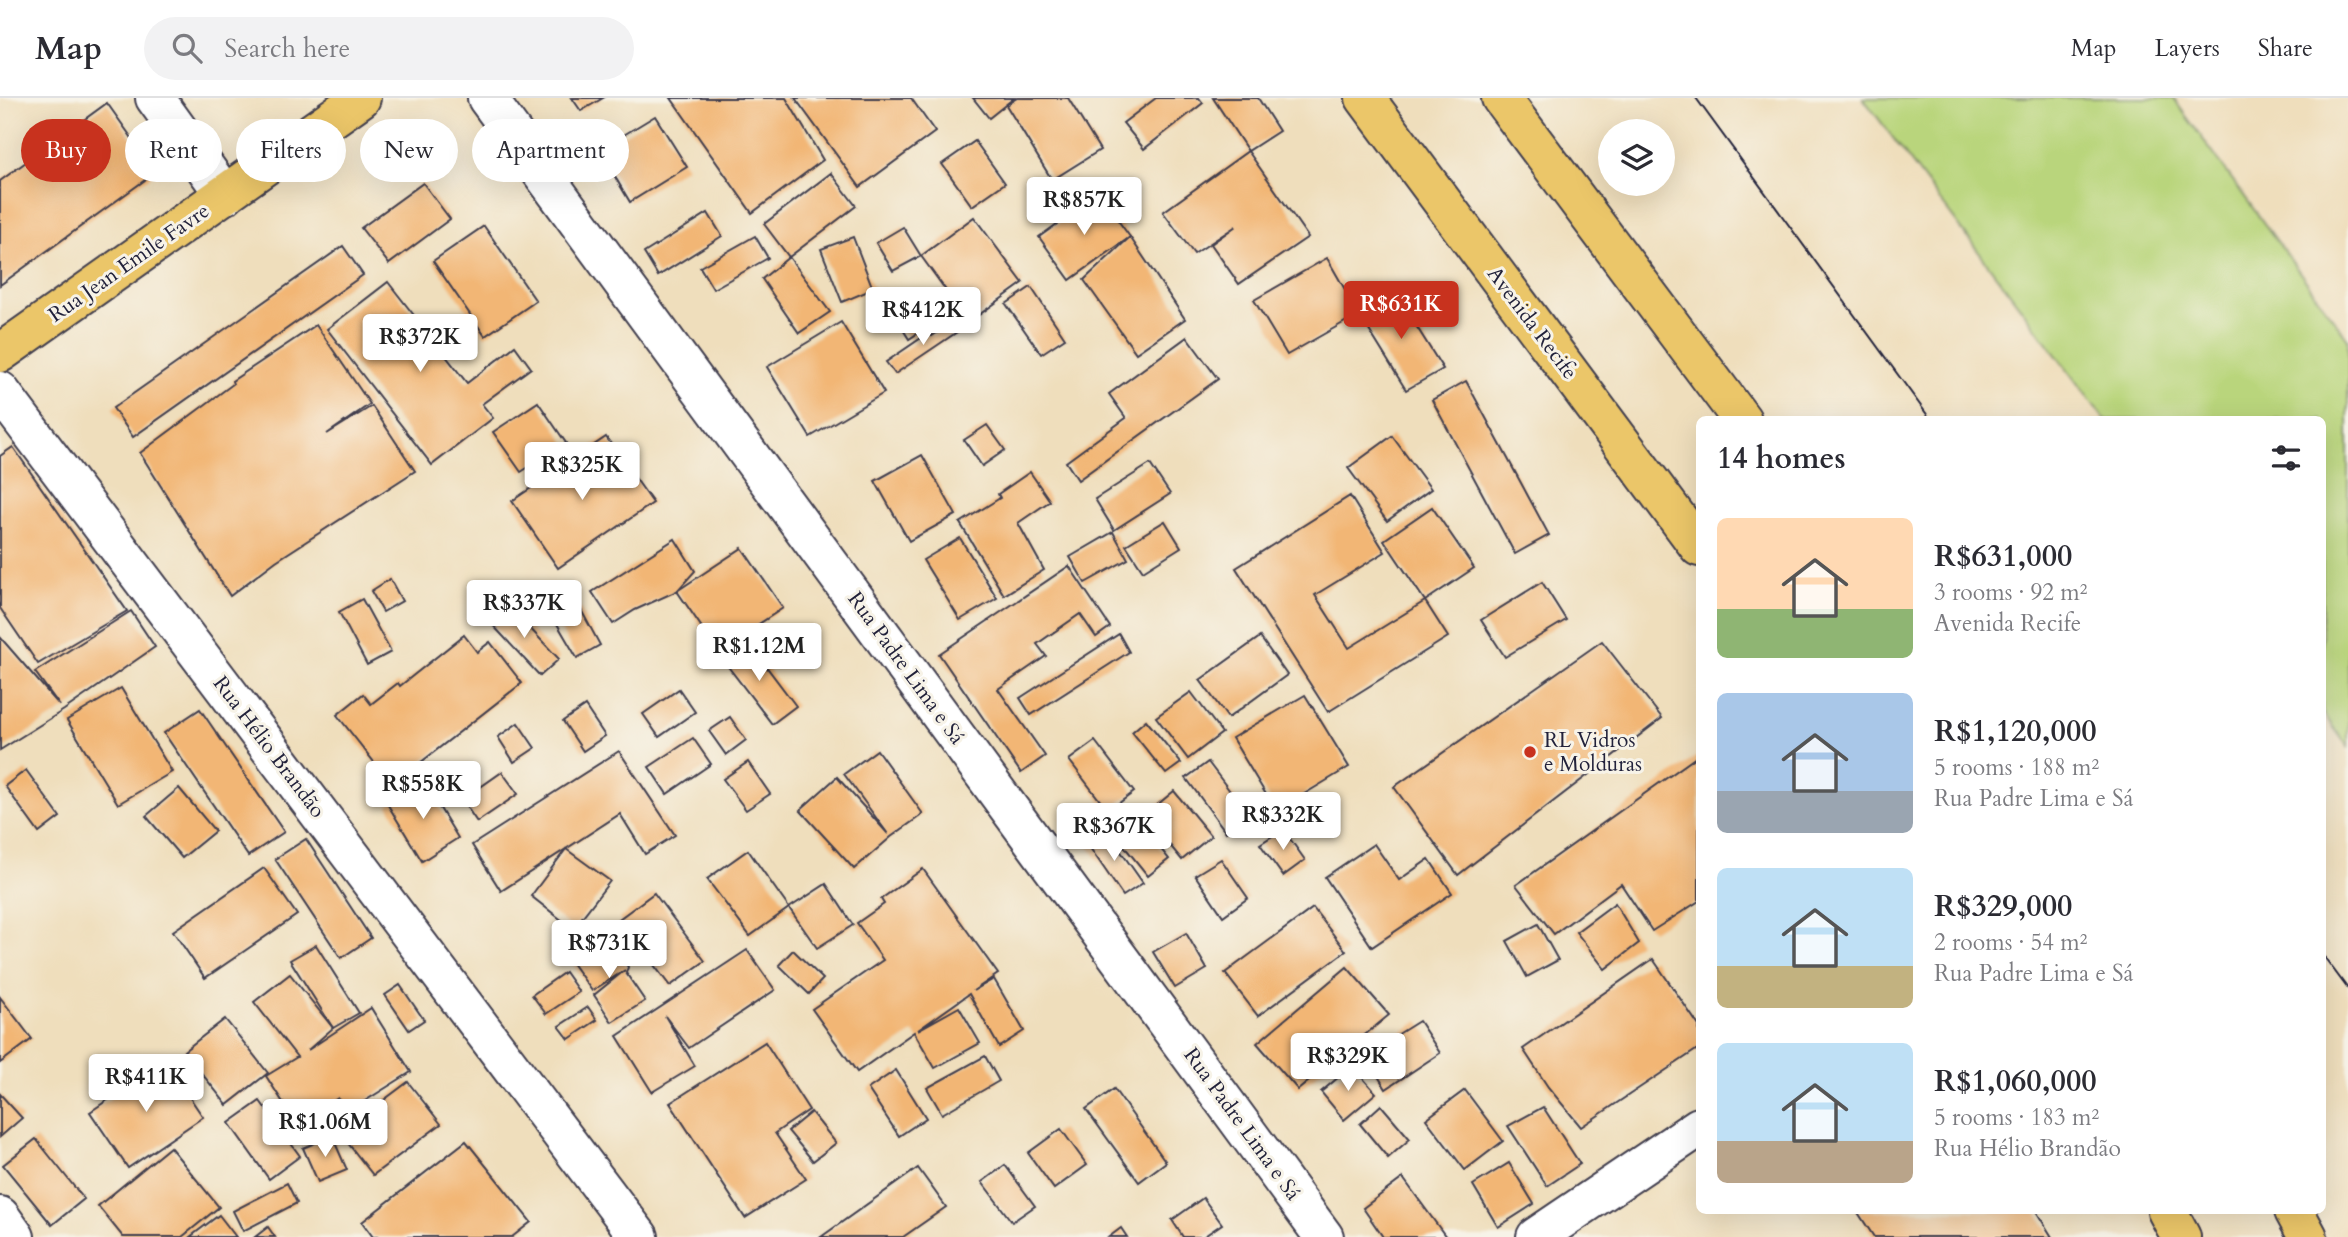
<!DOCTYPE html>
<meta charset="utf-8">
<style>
body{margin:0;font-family:Cardo,serif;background:#f2f2f3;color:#2b2b33;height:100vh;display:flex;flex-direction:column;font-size:26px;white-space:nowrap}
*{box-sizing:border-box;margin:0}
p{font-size:23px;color:#7c7c81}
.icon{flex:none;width:38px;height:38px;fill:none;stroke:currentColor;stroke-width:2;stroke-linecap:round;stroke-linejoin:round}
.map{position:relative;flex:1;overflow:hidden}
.sheet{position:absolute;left:1696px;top:318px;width:630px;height:798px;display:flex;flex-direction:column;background:#fff;border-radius:10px;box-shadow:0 7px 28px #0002}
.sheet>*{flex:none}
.guide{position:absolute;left:21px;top:21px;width:665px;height:63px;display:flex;gap:14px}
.buttons{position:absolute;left:1598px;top:21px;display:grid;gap:14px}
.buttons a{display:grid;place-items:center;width:77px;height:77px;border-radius:50%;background:#fff;box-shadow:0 7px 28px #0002;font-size:35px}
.price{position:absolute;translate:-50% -60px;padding:0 16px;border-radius:7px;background:#fff;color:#222;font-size:23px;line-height:46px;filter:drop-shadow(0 2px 4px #0008)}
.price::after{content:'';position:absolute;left:50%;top:42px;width:21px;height:16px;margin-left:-10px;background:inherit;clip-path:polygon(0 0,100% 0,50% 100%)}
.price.current{background:#c8321e;color:#fff}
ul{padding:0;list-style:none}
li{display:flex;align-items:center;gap:21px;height:175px;padding:0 21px}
li span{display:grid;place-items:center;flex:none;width:196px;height:140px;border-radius:10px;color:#555}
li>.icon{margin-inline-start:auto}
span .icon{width:84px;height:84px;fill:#fffc;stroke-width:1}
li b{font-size:30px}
h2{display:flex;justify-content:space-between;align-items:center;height:84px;padding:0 21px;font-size:30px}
.chip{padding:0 24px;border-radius:32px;background:#fff;box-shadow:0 7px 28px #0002;font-size:24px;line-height:63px}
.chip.current{background:#c8321e;color:#fff}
header{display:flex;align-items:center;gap:42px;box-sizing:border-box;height:98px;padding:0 35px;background:#fff;border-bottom:2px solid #e1e1e2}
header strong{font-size:33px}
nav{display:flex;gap:38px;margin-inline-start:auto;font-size:24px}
.search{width:490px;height:63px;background:#f2f2f3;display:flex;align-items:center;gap:18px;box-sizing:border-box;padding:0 24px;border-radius:38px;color:#7c7c81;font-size:26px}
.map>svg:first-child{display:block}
.green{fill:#b9d57b;stroke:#6e7c5b;stroke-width:2}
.building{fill:#f2b675}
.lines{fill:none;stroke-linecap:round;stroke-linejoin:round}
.minor-casing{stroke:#413e4e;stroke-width:42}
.major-casing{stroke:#413e4e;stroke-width:42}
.minor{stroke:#fff;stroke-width:38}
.major{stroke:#ebc669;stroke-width:38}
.tram{stroke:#22223b;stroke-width:2}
.poi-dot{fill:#c8321e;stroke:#f7f3e8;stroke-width:2.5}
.labels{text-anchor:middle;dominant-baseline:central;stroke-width:6;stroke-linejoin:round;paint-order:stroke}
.street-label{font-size:21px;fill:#22223b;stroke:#f7f3e8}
.poi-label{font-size:21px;fill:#22223b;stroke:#f7f3e8;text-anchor:start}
</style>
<header>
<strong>Map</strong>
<div class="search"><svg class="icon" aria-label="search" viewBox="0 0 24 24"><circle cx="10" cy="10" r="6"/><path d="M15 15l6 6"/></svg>Search here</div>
<nav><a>Map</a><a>Layers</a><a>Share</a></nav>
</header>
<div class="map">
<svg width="2348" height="1139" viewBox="0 0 2348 1139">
<rect width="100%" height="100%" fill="#f7f3e8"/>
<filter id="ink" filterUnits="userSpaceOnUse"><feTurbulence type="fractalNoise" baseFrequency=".0143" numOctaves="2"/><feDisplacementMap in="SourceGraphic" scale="14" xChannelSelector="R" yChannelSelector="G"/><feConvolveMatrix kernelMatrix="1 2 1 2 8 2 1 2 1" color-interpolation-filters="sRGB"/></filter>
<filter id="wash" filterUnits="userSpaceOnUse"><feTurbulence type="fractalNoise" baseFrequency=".00686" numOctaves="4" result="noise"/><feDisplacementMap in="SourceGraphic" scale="28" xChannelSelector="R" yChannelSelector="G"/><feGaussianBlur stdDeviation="1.57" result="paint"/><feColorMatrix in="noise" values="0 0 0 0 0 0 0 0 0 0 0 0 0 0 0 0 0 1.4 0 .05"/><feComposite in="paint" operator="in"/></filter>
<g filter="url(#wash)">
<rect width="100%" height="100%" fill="#efdebc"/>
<!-- green -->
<polygon class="green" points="1863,0 2173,0 2348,241 2348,649 2322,614 2322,322 2105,322"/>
<g id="blocks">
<!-- building -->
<g class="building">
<polygon points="572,0 603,0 581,13"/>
<polygon points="671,0 786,0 823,62 752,115"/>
<polygon points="795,0 911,0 935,34 860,89"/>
<polygon points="973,0 1014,0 989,20"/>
<polygon points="1017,0 1068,0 1100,52 1052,82 1006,7"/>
<polygon points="1156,0 1199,0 1203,5 1144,51 1123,25"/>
<polygon points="1213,0 1258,0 1279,33 1248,53"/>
<polygon points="107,5 156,74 0,187 0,83"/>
<polygon points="655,18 687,69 630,104 599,52"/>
<polygon points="975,43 1005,85 972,108 942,66"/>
<polygon points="1248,53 1308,139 1239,186 1211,146 1236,128 1194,156 1163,114"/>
<polygon points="831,75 856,108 789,159 764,126"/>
<polygon points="423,85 450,121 389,166 361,130"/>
<polygon points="1099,96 1130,139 1070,182 1039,139"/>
<polygon points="708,115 722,138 658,178 644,155"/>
<polygon points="974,119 1023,185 969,224 921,158"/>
<polygon points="484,128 536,203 485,238 433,163"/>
<polygon points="903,129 921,158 893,173 876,145"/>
<polygon points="755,138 768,160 713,191 700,169"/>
<polygon points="853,139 873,191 842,204 821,151"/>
<polygon points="1130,139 1185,221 1136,255 1084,182"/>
<polygon points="343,148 363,177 133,339 113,310"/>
<polygon points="789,159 830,214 799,235 762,181"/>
<polygon points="1327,160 1359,216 1287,257 1254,202"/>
<polygon points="388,184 467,285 515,248 531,270 482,306 493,320 432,367 327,231"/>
<polygon points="1031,189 1065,240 1041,256 1006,206"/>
<polygon points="1395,194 1443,271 1406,292 1359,216"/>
<polygon points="920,203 935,224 909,241 895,219"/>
<polygon points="957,221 963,230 895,276 886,264 930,234 932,238"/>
<polygon points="841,224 884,295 810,339 767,269"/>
<polygon points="316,227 370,306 327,336 372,308 415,373 276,463 230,498 140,355 233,286 232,283"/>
<polygon points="1187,239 1218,281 1078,382 1066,364 1126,320 1109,296"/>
<polygon points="1466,283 1549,437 1515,456 1432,302"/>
<polygon points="538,304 566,345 521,374 493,334"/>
<polygon points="987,327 1005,352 982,368 964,342"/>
<polygon points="1392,338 1431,391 1387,423 1348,370"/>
<polygon points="606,339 653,405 558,470 512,403"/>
<polygon points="13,349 127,513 38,566 0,510 0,358"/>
<polygon points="922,357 956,417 909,443 875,383"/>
<polygon points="1150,366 1170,396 1114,432 1095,401"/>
<polygon points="1030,374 1050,403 1018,425 1044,472 1004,497 960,425 1000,400 998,396"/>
<polygon points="1350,398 1385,454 1315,497 1349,550 1425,503 1384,442 1432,409 1474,470 1425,503 1448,539 1328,614 1236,470"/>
<polygon points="1165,423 1181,449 1143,473 1126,447"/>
<polygon points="1113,434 1128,461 1085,485 1070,459"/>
<polygon points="960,440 997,500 960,522 923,462"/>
<polygon points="675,441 695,473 677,493 635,512 613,526 592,494"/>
<polygon points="742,450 783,510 718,553 677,493"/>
<polygon points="1069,468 1110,529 1096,539 1080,516 1037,546 1046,558 998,591 1045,658 1021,675 939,556"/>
<polygon points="390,481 402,503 383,514 371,493"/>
<polygon points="1542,484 1566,522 1505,559 1481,522"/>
<polygon points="362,501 391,554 367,567 339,514"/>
<polygon points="507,506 559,561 540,578 489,523"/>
<polygon points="580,510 600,547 577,560 556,524"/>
<polygon points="131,513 155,549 64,612 0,652 0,539 60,608 35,574"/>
<polygon points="1119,536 1129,554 1031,617 1020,600"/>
<polygon points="464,537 477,554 490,544 522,585 392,687 337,617 363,596 371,606 398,585 400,588"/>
<polygon points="1260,539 1287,577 1228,620 1200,582"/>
<polygon points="747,543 796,608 772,626 723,562"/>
<polygon points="1602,543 1662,620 1458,777 1394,689"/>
<polygon points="121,590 172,674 118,706 67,622"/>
<polygon points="679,591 695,614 659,639 643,616"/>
<polygon points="1191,594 1222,635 1188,661 1156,619"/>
<polygon points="1305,597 1349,669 1276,713 1232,640"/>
<polygon points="585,608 605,638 583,653 563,623"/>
<polygon points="200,611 284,734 248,758 164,635"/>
<polygon points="730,619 746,642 726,657 709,633"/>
<polygon points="1146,622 1181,665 1166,676 1132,634"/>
<polygon points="518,625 535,650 514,664 498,639"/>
<polygon points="693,640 711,666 667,696 649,669"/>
<polygon points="1095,643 1134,694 1108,713 1069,662"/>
<polygon points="877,652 923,716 891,739 854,771 800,712 837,679 888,736 844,676"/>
<polygon points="619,653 675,737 645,756 620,716 501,793 472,747"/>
<polygon points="1699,657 1699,803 1652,833 1621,786 1554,836 1516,787"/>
<polygon points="748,664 770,696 746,712 723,681"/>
<polygon points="1208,664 1248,717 1226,734 1186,680"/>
<polygon points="26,672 60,719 39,735 5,688"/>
<polygon points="502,674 518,696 477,724 462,702"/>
<polygon points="424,684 458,740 422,763 388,707"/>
<polygon points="179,690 215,733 182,760 146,718"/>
<polygon points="1174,693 1211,738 1182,762 1145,717"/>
<polygon points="1136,720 1169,761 1148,778 1115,737"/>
<polygon points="1105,731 1143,785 1123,798 1086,744"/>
<polygon points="1283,731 1305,762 1283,778 1260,746"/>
<polygon points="306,741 371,840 341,860 275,761"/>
<polygon points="1374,746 1399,782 1429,761 1452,795 1372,849 1325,779"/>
<polygon points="566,751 610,783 573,831 531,798"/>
<polygon points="748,752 789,810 826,786 853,827 817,850 789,810 750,838 707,781"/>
<polygon points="1221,761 1248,800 1223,818 1195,777"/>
<polygon points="264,770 297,817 205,880 173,833"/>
<polygon points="923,771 998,876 973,893 994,881 1024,933 999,949 969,896 918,932 959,909 980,945 935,970 914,934 857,974 812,911 883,862 857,825 884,806 881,801"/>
<polygon points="654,795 705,863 670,888 619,821"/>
<polygon points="1615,805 1639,845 1605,871 1576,834"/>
<polygon points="1313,810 1346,853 1258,918 1225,875"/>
<polygon points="1538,826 1558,862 1527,879 1507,843"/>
<polygon points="1186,835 1207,871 1175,890 1153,854"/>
<polygon points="609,842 628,869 626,875 645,903 612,924 594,897 625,872 592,893 572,865"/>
<polygon points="316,847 359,915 333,930 290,862"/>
<polygon points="747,852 775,892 689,950 665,918 695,968 652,994 617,938"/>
<polygon points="793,852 823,881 809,896 779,867"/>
<polygon points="1653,861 1699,928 1699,950 1581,1029 1548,989 1523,951"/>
<polygon points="1347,869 1389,917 1298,992 1257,945"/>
<polygon points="565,874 579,894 546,916 532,897"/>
<polygon points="290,876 333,930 308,952 371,910 411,974 349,1013 338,1000 297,1026 266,978 297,959 254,904"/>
<polygon points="400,887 424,922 409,932 385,897"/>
<polygon points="0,899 32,941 0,965"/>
<polygon points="588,909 597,922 569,941 559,928"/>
<polygon points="225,921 268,975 227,1007 184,953"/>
<polygon points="1419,923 1440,955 1386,991 1365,957"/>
<polygon points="765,944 809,1012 775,1035 806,1081 745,1120 670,1005"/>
<polygon points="985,958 999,983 942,1016 927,990"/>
<polygon points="165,963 203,1019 128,1070 90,1014"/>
<polygon points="1352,968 1376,995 1344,1022 1321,994"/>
<polygon points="896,972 926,1020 899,1038 868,991"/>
<polygon points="408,984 441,1026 373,1077 340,1035"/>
<polygon points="1114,991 1166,1064 1139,1084 1086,1011"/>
<polygon points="1465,992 1503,1043 1465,1072 1426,1021"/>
<polygon points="0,996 22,1020 0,1039"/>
<polygon points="260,1003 300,1058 269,1081 229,1025"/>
<polygon points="1381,1007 1410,1041 1388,1060 1360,1026"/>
<polygon points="1543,1009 1580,1066 1547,1088 1508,1028"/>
<polygon points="811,1014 836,1045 813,1063 788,1033"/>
<polygon points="1061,1031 1087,1067 1054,1091 1028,1055"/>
<polygon points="332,1038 347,1072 318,1084 303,1050"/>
<polygon points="36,1041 84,1101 52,1127 3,1067"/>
<polygon points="466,1043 531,1124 512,1139 373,1139 362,1124"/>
<polygon points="170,1049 219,1109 182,1139 123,1139 98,1108"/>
<polygon points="1509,1065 1534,1106 1498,1129 1473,1087"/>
<polygon points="1005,1067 1035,1108 1012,1124 982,1084"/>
<polygon points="918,1070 946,1109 903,1139 821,1139"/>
<polygon points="1403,1080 1446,1139 1383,1139 1363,1110"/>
<polygon points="287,1085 297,1105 243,1133 233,1113"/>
<polygon points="1203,1100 1222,1126 1203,1139 1183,1139 1172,1122"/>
<polygon points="1857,1113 2036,1113 2052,1139 1874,1139"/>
<polygon points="219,1117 236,1139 190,1139"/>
<polygon points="268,1129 275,1139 255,1139"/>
<polygon points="1121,1130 1127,1139 1109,1139"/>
</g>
</g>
</g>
<g filter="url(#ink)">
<use href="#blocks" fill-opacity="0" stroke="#413e4e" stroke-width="2"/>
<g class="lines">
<defs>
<g id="minor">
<polyline points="155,0 225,97"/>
<polyline points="487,0 1324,1139"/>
<polyline points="0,293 639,1139"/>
<polyline points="0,1118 15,1139"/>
<polyline points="1536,1139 1699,1029"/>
</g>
<g id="major">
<polyline points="1365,0 1699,449"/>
<polyline points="1501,0 1742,322"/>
<polyline points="0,255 361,0"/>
<polyline points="2167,1113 2181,1139"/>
<polyline points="2294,1113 2308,1139"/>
</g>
</defs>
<!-- minor casing -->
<use href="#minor" class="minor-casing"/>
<!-- major casing -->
<use href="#major" class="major-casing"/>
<!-- minor -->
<use href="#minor" class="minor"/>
<!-- major -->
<use href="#major" class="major"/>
<!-- tram -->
<g class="tram">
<polyline points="1696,0 1931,322"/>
<polyline points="2322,856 2348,891"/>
</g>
</g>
</g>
<!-- markers -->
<circle class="poi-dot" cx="1530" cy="654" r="7"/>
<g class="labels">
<!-- street labels -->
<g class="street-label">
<text transform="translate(129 165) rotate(-35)">Rua Jean Emile Favre</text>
<text transform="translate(1532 225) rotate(53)">Avenida Recife</text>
<text transform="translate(906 570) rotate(54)">Rua Padre Lima e Sá</text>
<text transform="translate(269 649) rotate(53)">Rua Hélio Brandão</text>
<text transform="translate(1242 1026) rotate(54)">Rua Padre Lima e Sá</text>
</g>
<!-- poi labels -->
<g class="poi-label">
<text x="1544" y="642">RL Vidros<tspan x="1544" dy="24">e Molduras</tspan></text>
</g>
</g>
</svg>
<div class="buttons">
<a><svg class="icon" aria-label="layers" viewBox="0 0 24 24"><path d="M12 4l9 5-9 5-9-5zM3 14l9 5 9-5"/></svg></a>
</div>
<b class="price" style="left:1084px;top:139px">R$857K</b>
<b class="price current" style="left:1401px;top:243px">R$631K</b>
<b class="price" style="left:923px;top:249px">R$412K</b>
<b class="price" style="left:420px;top:276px">R$372K</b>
<b class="price" style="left:582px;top:404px">R$325K</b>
<b class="price" style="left:524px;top:542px">R$337K</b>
<b class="price" style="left:759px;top:585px">R$1.12M</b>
<b class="price" style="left:423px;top:723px">R$558K</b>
<b class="price" style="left:1283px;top:754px">R$332K</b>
<b class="price" style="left:1114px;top:765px">R$367K</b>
<b class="price" style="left:609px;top:882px">R$731K</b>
<b class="price" style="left:1348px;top:995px">R$329K</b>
<b class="price" style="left:146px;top:1016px">R$411K</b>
<b class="price" style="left:325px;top:1061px">R$1.06M</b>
<div class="guide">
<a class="chip current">Buy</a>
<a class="chip">Rent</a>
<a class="chip">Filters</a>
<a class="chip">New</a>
<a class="chip">Apartment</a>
</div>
<section class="sheet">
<h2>14 homes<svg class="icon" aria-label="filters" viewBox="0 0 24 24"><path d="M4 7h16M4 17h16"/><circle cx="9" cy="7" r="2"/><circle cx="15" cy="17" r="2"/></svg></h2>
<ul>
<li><span style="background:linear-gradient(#ffd9b3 65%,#8fb573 0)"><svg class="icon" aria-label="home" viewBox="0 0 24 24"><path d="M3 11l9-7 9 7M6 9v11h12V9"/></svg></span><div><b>R$631,000</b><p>3 rooms · 92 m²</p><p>Avenida Recife</p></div></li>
<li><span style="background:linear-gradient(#a9c7e8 70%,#9aa5b1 0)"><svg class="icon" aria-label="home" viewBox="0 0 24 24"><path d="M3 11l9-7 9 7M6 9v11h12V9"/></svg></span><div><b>R$1,120,000</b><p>5 rooms · 188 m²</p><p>Rua Padre Lima e Sá</p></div></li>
<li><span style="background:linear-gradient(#bfe0f5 70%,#c2b280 0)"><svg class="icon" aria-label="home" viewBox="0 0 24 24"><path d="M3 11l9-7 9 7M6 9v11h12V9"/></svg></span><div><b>R$329,000</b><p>2 rooms · 54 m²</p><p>Rua Padre Lima e Sá</p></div></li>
<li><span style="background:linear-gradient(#bfe0f5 70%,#b9a48a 0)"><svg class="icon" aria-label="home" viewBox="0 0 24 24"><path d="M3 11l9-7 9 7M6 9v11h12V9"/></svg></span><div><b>R$1,060,000</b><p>5 rooms · 183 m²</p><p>Rua Hélio Brandão</p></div></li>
</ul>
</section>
</div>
